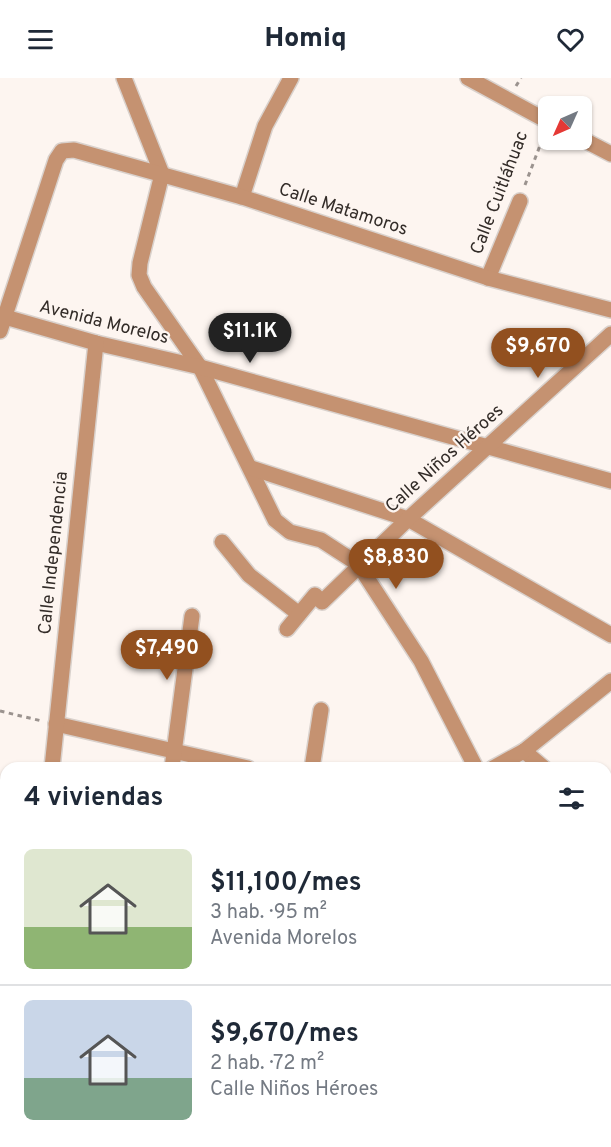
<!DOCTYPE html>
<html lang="es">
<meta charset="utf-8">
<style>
body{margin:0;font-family:Overpass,sans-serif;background:#f6f6f7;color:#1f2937;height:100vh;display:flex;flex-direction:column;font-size:22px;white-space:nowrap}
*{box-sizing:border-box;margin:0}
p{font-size:20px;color:#747a83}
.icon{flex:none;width:33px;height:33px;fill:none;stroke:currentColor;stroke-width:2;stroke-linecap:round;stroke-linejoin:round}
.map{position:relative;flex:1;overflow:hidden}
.side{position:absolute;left:0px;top:684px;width:612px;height:386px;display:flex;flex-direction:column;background:#fff;border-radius:18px 18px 0 0;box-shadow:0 2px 4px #0004}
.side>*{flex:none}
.needle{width:39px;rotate:225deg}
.fabs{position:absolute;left:538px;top:18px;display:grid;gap:12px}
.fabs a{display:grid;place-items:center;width:54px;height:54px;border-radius:9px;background:#fff;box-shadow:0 2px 4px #0004;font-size:30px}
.price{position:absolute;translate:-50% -51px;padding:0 14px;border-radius:21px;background:#92501f;color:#fff;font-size:20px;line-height:39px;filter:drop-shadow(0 2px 3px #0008)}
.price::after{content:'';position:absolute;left:50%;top:36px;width:18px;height:14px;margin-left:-9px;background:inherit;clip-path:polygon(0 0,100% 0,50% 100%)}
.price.current{background:#222;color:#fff}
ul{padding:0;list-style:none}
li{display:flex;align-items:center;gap:18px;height:150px;padding:0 24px}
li+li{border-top:2px solid #e0e1e3}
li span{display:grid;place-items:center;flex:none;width:168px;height:120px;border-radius:9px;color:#555}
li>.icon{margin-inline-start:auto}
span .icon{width:72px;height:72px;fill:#fffc;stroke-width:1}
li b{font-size:26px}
h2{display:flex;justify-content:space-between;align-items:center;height:72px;padding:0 24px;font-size:26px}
header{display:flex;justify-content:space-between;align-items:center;height:78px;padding:0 24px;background:#fff;font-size:27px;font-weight:800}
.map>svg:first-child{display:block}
.green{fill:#fce2d2}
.building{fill:#ffb281}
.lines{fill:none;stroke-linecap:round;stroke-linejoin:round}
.minor-casing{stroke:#d9d1cc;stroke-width:18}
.path{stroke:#9b938f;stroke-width:3;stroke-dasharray:4.5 4.5;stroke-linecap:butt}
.minor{stroke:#c59271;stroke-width:15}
.labels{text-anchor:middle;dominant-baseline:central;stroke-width:4.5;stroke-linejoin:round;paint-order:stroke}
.street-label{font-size:18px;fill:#332c28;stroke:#fdf5f0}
</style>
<header><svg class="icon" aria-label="menu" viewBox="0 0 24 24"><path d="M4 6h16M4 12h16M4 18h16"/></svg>Homiq<svg class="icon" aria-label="heart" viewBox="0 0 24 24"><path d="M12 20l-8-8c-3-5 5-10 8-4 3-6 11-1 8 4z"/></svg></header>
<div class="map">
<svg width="611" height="1069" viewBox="0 0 611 1069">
<rect width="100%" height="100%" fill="#fdf5f0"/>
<!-- green -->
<polygon class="green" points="606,976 611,984 611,1069 550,1069 550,1064 606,1064"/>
<!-- building -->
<polygon class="building" points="428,1064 545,1064 544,1069 428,1069"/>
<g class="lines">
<defs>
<g id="minor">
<polyline points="124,0 162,96 140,185 139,197 144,209 200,289 275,442 290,454 321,462 358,486 421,583 476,690"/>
<polyline points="468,0 549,44"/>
<polyline points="582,61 611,76"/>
<polyline points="242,119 265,48 291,0"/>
<polyline points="488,200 520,123"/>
<polyline points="5,239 96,265 200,289 611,403"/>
<polyline points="0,253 56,82 62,73 74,72 242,119 488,200 611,232"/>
<polyline points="251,390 408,441 611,557"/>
<polyline points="222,464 249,497 299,536"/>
<polyline points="287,551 315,517 322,524 408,441 611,256"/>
<polyline points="56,646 248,690"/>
<polyline points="524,673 544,690"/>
<polyline points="52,690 96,265"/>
<polyline points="172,690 192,538"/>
<polyline points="312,690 321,632"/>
<polyline points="493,690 524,673 611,603"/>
<polyline points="606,740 611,744"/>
<polyline points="0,762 6,764"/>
<polyline points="606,941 611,945"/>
<polyline points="15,1069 16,1064"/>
<polyline points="127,1069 128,1064"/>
<polyline points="269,1069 270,1064"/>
<polyline points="421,1069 422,1064"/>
</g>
</defs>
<!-- minor casing -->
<use href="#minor" class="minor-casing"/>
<!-- path -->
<g class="path">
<polyline points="516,8 521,0"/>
<polyline points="525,107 544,57"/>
<polyline points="0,633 42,643"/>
</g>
<!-- minor -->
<use href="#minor" class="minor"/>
</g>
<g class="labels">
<!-- street labels -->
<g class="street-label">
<text transform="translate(500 115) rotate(-69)">Calle Cuitláhuac</text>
<text transform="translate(343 132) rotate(18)">Calle Matamoros</text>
<text transform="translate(104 245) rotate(14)">Avenida Morelos</text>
<text transform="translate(445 381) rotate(-42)">Calle Niños Héroes</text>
<text transform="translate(54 475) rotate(-84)">Calle Independencia</text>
</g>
</g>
</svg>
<div class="fabs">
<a><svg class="needle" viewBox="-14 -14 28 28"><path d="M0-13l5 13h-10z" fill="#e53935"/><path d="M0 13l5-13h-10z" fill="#747a83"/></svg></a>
</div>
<b class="price current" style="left:250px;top:286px">$11.1K</b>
<b class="price" style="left:538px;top:301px">$9,670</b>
<b class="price" style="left:396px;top:512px">$8,830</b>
<b class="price" style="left:167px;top:603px">$7,490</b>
<section class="side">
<h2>4 viviendas<svg class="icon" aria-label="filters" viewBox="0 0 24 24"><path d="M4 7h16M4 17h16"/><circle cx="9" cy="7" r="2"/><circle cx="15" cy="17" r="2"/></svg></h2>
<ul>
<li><span style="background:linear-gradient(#dfe7d0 65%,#8fb573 0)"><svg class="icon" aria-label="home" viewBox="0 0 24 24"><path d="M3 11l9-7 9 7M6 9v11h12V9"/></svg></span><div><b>$11,100/mes</b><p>3 hab. · 95 m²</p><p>Avenida Morelos</p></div></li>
<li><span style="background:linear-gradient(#c9d6e8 65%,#7fa58c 0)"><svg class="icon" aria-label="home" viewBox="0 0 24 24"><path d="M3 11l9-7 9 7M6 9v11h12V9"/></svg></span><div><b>$9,670/mes</b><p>2 hab. · 72 m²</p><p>Calle Niños Héroes</p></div></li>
</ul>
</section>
</div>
